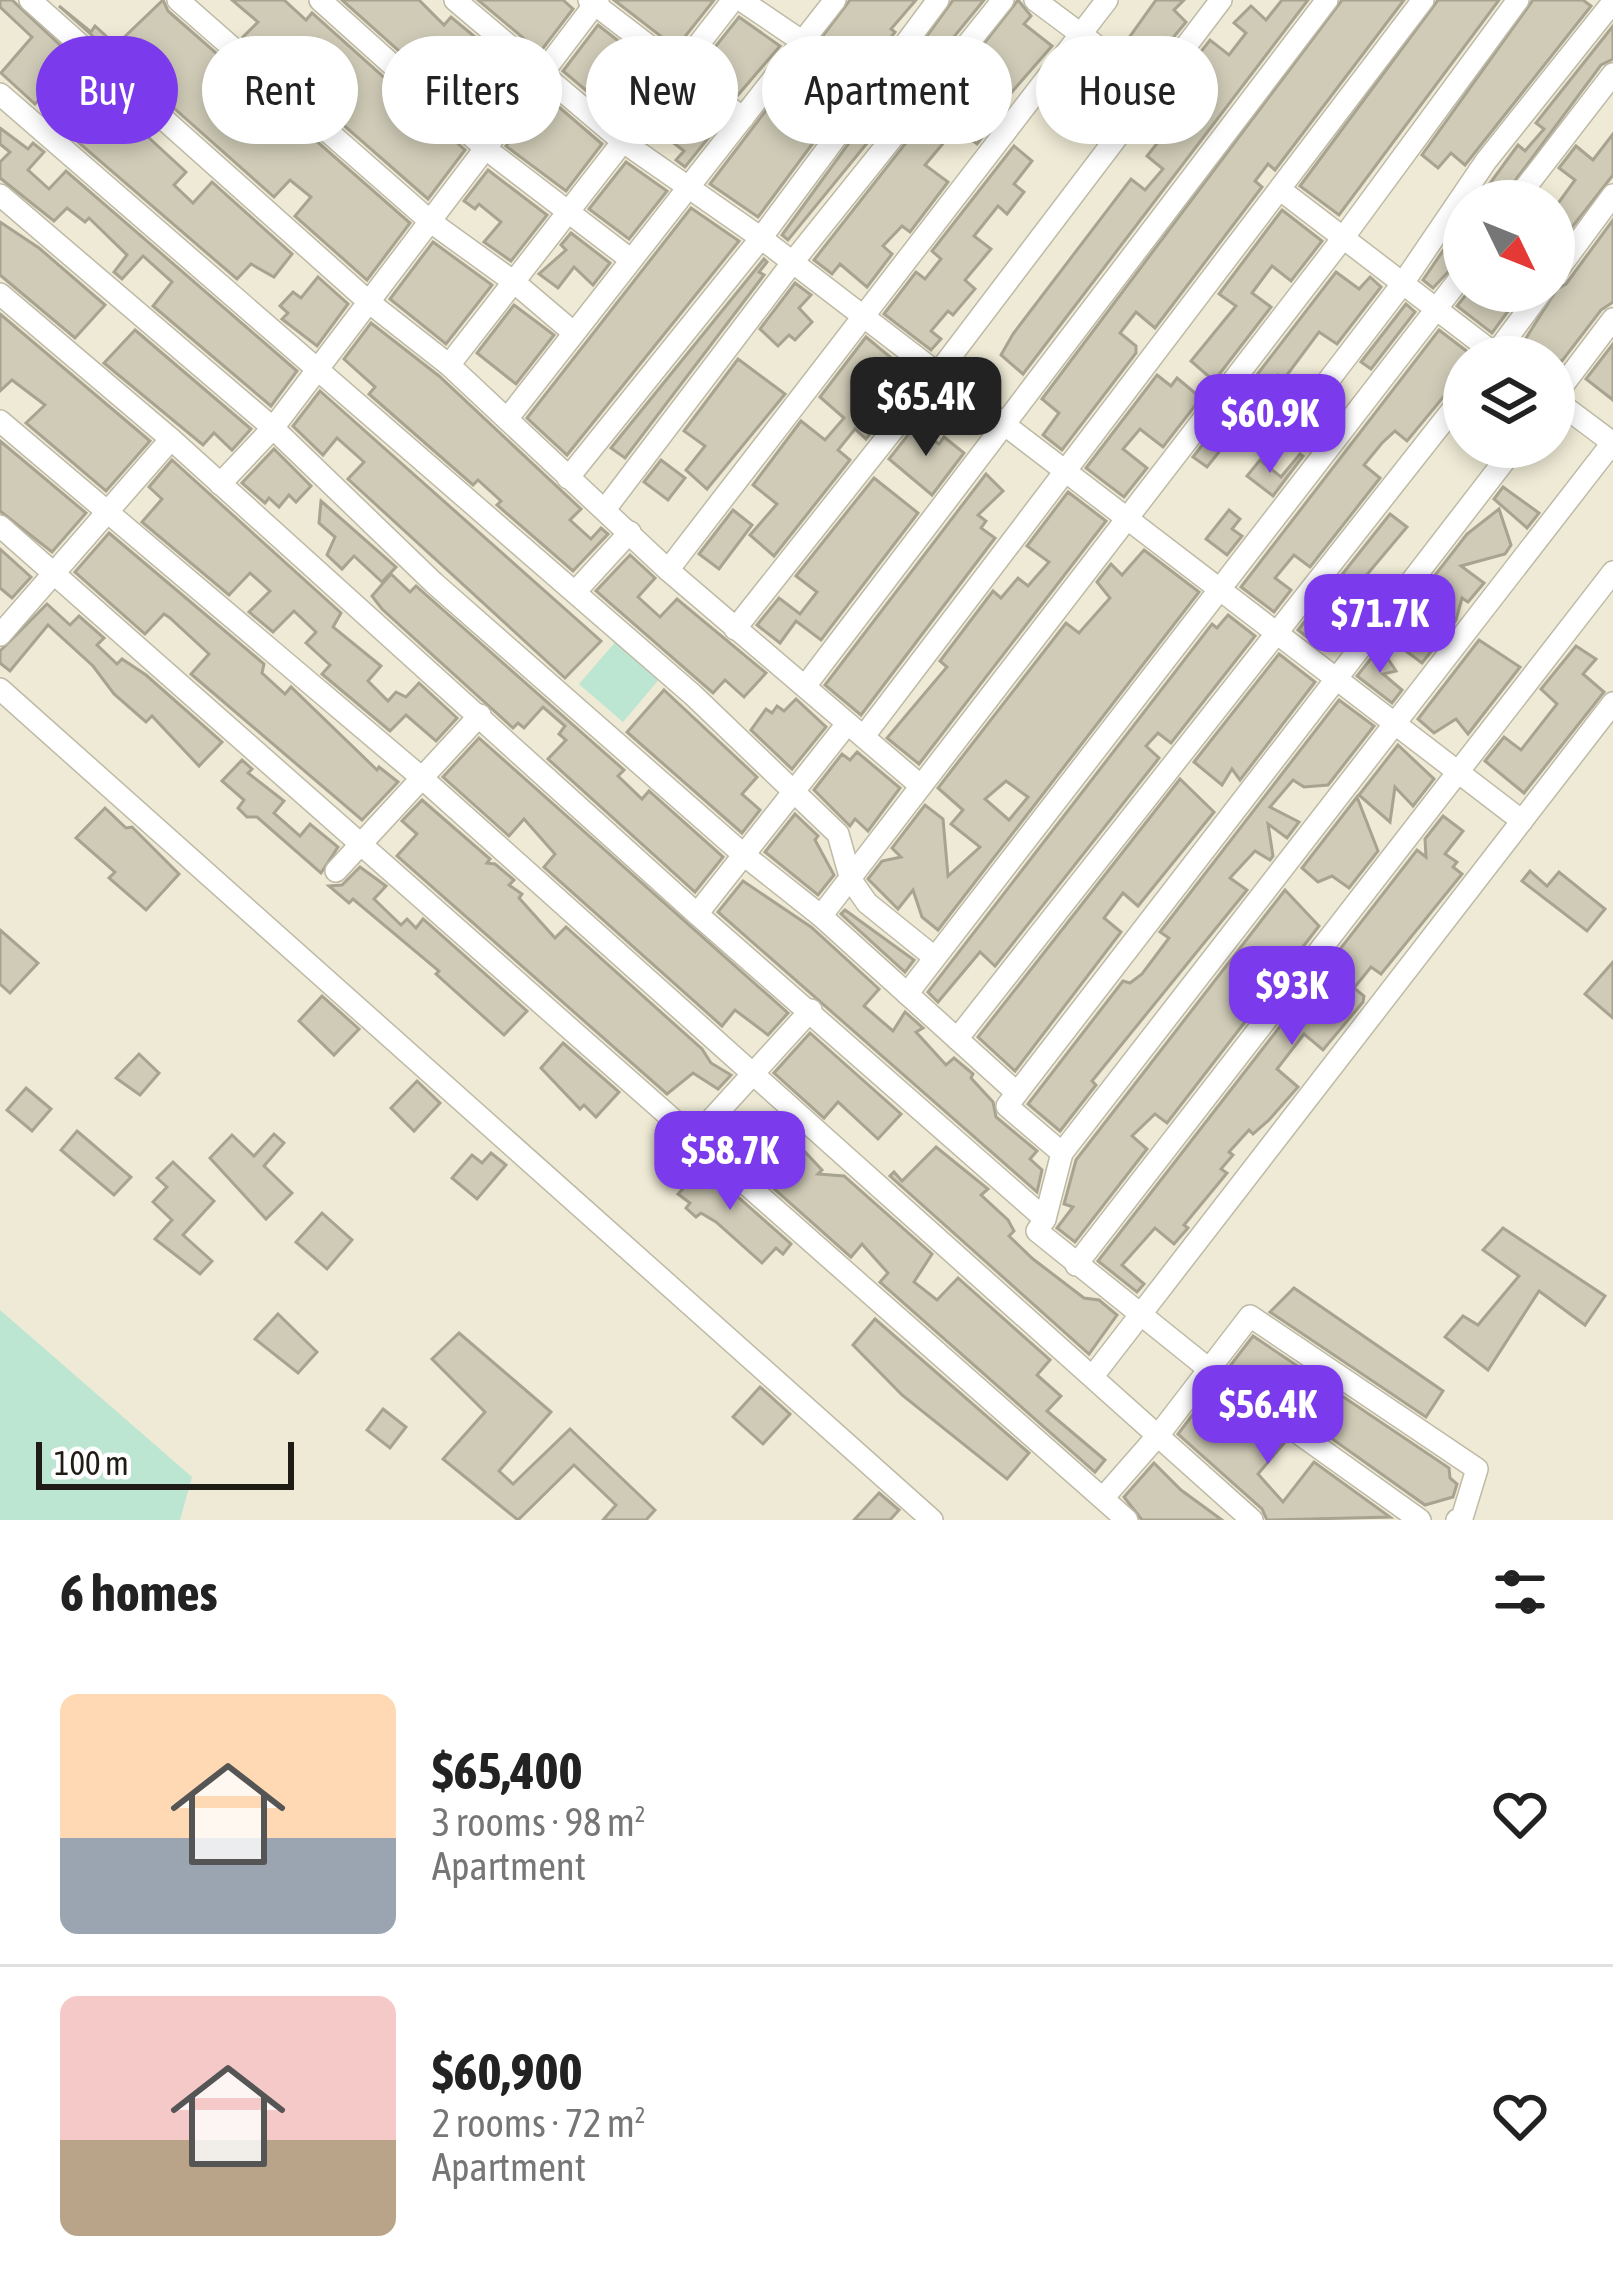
<!DOCTYPE html>
<meta charset="utf-8">
<style>
body{margin:0;font-family:"Asap Condensed",sans-serif;background:#f6f6f6;color:#222;height:100vh;display:flex;flex-direction:column;font-size:45px;white-space:nowrap}
*{box-sizing:border-box;margin:0}
p{font-size:39px;color:#767676}
.icon{flex:none;width:66px;height:66px;fill:none;stroke:currentColor;stroke-width:2;stroke-linecap:round;stroke-linejoin:round}
.map{position:relative;height:1520px;overflow:hidden}
.side{display:flex;flex-direction:column;background:#fff;flex:1}
.side>*{flex:none}
.banner{position:absolute;left:36px;top:36px;width:1542px;height:108px;display:flex;gap:24px}
.needle{width:78px;rotate:133deg}
.tools{position:absolute;left:1443px;top:180px;display:grid;gap:24px}
.tools a{display:grid;place-items:center;width:132px;height:132px;border-radius:50%;background:#fff;box-shadow:0 6px 18px #0003;font-size:60px}
.scale{position:absolute;left:36px;bottom:30px;width:258px;box-sizing:border-box;padding-left:12px;border:6px solid #1e1c15;border-top:0;font-size:33px;line-height:42px;white-space:nowrap;color:#1e1c15;-webkit-text-stroke:9px #fff;paint-order:stroke}
.price{position:absolute;translate:-50% -102px;padding:0 27px;border-radius:24px;background:#7c3aed;color:#fff;font-size:39px;line-height:78px;filter:drop-shadow(0 3px 6px #0008)}
.price::after{content:'';position:absolute;left:50%;top:72px;width:36px;height:27px;margin-left:-18px;background:inherit;clip-path:polygon(0 0,100% 0,50% 100%)}
.price.on{background:#222;color:#fff}
ul{padding:0;list-style:none}
li{display:flex;align-items:center;gap:36px;height:300px;padding:0 60px}
li+li{border-top:3px solid #e0e0e0}
li span{display:grid;place-items:center;flex:none;width:336px;height:240px;border-radius:18px;color:#555}
li>.icon{margin-inline-start:auto}
span .icon{width:144px;height:144px;fill:#fffc;stroke-width:1}
li b{font-size:51px}
h2{display:flex;justify-content:space-between;align-items:center;height:144px;padding:0 60px;font-size:51px}
.chip{padding:0 42px;border-radius:54px;background:#fff;box-shadow:0 6px 18px #0003;font-size:42px;line-height:108px}
.chip.on{background:#7c3aed;color:#fff}
.map>svg:first-child{display:block}
.green{fill:#bce6d1}
.building{fill:#cfcbb7;stroke:#a8a390;stroke-width:3;fill-rule:evenodd}
.lines{fill:none;stroke-linecap:round;stroke-linejoin:round}
.minor-casing{stroke:#bebaa6;stroke-width:24}
.minor{stroke:#fff;stroke-width:21}
</style>
<div class="map">
<svg width="1613" height="1520" viewBox="0 0 1613 1520">
<rect width="100%" height="100%" fill="#eeead5"/>
<!-- green -->
<g class="green">
<polygon points="618,639 661,677 623,722 579,684"/>
<polygon points="0,1310 192,1477 180,1520 0,1520"/>
</g>
<!-- building -->
<g class="building">
<polygon points="0,0 12,0 95,78 91,83 120,110 128,108 153,129 147,136 186,172 174,185 193,203 212,182 292,254 274,277 251,264 237,279 57,124 75,105 52,87 35,104 1,73 32,37 0,7"/>
<polygon points="163,0 168,11 410,223 367,280 295,216 311,197 290,180 274,197 59,6 91,32 95,26 116,45"/>
<polygon points="232,0 284,0 306,20 312,13 465,150 428,199 243,37 258,22"/>
<polygon points="342,0 419,0 444,25 451,17 522,76 483,126"/>
<polygon points="478,0 563,0 573,9 540,52"/>
<polygon points="614,0 714,0 676,48"/>
<polygon points="850,0 916,0 891,29 895,32 869,67 866,65 833,104 839,108 758,217 710,184"/>
<polygon points="953,0 984,0 788,240 782,235"/>
<polygon points="1018,0 1031,16 1024,24 1052,46 1004,101 1008,104 977,144 956,128 925,165 948,182 910,232 902,226 883,246 892,254 867,287 840,264 832,274 814,260"/>
<polygon points="1156,0 1184,0 1174,10 1186,22 1153,62 1126,42"/>
<polygon points="1282,0 1308,0 1023,374 1001,355 1013,334 1131,179 1145,190 1163,169 1147,156 1174,122 1186,123 1194,117 1198,97 1178,81 1210,40 1229,55 1246,33 1234,23 1251,6 1266,20"/>
<polygon points="1342,0 1404,0 1275,170 1268,164 1255,181 1262,187 1155,328 1136,312 1120,333 1136,346 1136,353 1062,450 1043,435 1059,413 1042,399"/>
<polygon points="1438,0 1499,0 1339,215 1300,186"/>
<polygon points="1533,0 1583,0 1591,6 1465,165 1451,153 1438,168 1422,155"/>
<polygon points="739,17 780,46 738,95 700,66"/>
<polygon points="598,25 658,72 621,120 563,71"/>
<polygon points="1613,26 1613,59 1601,65 1500,201 1477,201 1518,145 1525,151 1544,129 1536,123"/>
<polygon points="1084,55 1133,92 1104,129 1099,125 1091,135 1050,99"/>
<polygon points="682,90 722,121 685,167 676,160 684,151 653,127"/>
<polygon points="545,95 602,144 566,191 506,146"/>
<polygon points="0,128 28,149 33,143 44,152 28,170 49,189 66,171 297,371 271,406 153,306 172,282 143,256 122,279 114,272 127,255 89,218 85,222 67,208 54,221 0,178 0,162 10,152 0,144"/>
<polygon points="1613,134 1613,175 1554,250 1554,209 1575,180 1559,168 1576,146 1593,160"/>
<polygon points="1014,146 1032,161 1014,184 1024,192 1007,214 998,206 974,236 991,249 965,280 975,289 953,315 948,311 931,331 941,339 931,350 884,314 916,272 925,279 941,259 932,251"/>
<polygon points="626,162 667,191 629,239 589,209"/>
<polygon points="488,170 547,215 511,261 484,242 501,222 479,204 475,209 464,201"/>
<polygon points="691,208 739,241 567,455 527,418"/>
<polygon points="1282,210 1322,241 1291,281 1272,266 1252,293 1271,307 1214,381 1191,361 1236,306 1219,294"/>
<polygon points="1464,220 1464,255 1433,288 1423,280"/>
<polygon points="1613,220 1613,302 1601,310 1562,361 1514,357 1557,289 1566,284"/>
<polygon points="0,222 39,248 105,305 75,338 0,275"/>
<polygon points="571,233 610,263 593,285 574,267 558,288 539,274 566,250 561,245"/>
<polygon points="433,242 492,285 446,344 390,299"/>
<polygon points="764,259 767,262 759,272 764,275 625,458 611,448"/>
<polygon points="1336,272 1359,289 1370,277 1381,287 1337,344 1319,332 1284,379 1278,375 1247,417 1233,406"/>
<polygon points="318,277 348,304 317,346 282,319 288,313 280,306 293,292 301,298"/>
<polygon points="795,283 811,295 799,308 812,322 795,340 789,335 778,346 760,329"/>
<polygon points="1469,291 1523,291 1492,333 1457,306"/>
<polygon points="1406,304 1415,312 1371,369 1361,362"/>
<polygon points="514,305 554,335 516,384 477,353"/>
<polygon points="0,314 150,441 106,491 26,423 45,405 12,380 0,391"/>
<polygon points="371,323 439,376 581,509 570,520 591,539 601,528 608,534 573,571 497,505 501,501 478,480 473,485 369,394 375,387 344,359"/>
<polygon points="135,330 251,429 232,450 214,433 203,445 104,363"/>
<polygon points="1439,330 1473,356 1464,357 1464,372 1407,441 1395,431 1382,443 1364,465 1380,478 1310,567 1294,555 1275,578 1291,590 1274,612 1241,587"/>
<polygon points="866,337 913,376 866,439 855,429 838,450 850,460 774,556 750,535 777,504 753,485 801,421 825,440 844,418 820,397"/>
<polygon points="1613,344 1613,400 1586,379"/>
<polygon points="738,359 785,394 707,489 686,470 705,446 684,431"/>
<polygon points="1157,375 1171,386 1177,378 1201,398 1163,447 1140,429 1123,449 1147,468 1124,497 1086,468"/>
<polygon points="320,391 601,641 565,678 348,479 364,462 337,438 323,455 293,426"/>
<polygon points="915,426 939,444 944,437 964,453 932,495 889,459"/>
<polygon points="1217,426 1231,437 1207,467 1193,457"/>
<polygon points="0,441 86,513 52,552 0,511"/>
<polygon points="274,449 311,486 296,502 289,495 279,507 269,498 265,503 242,483"/>
<polygon points="1300,454 1303,456 1273,496 1247,476 1260,460 1281,477"/>
<polygon points="172,460 341,613 333,627 381,666 368,681 388,701 396,692 406,697 419,683 457,718 436,741 406,715 390,731 322,674 330,665 306,643 316,632 294,611 273,632 249,612 270,591 250,573 229,595 142,522 162,499 149,487"/>
<polygon points="661,460 685,478 668,500 644,482"/>
<polygon points="986,474 1003,491 978,515 986,521 981,528 995,538 861,715 825,685"/>
<polygon points="874,478 918,513 821,640 796,621 780,643 757,625 779,598 800,614 817,592 796,576"/>
<polygon points="1503,487 1539,513 1527,528 1494,499"/>
<polygon points="1068,492 1106,521 919,764 887,738 947,667 940,661 993,591 1001,598 1018,578 1028,586 1049,562 1027,546"/>
<polygon points="321,501 396,567 382,582 354,556 342,569 327,555 335,537 319,523"/>
<polygon points="1499,509 1511,545 1505,554 1461,566 1484,583 1468,602 1462,598 1456,620 1422,663 1387,637 1467,534"/>
<polygon points="733,510 752,525 719,569 699,554"/>
<polygon points="1229,510 1240,519 1232,529 1242,536 1227,555 1206,539"/>
<polygon points="1390,514 1407,527 1364,578 1388,587 1363,620 1356,615 1361,622 1346,642 1327,631 1316,644 1298,630"/>
<polygon points="109,533 264,664 262,673 285,694 291,687 377,770 379,767 398,782 362,820 191,674 209,654 170,618 164,614 145,634 75,572"/>
<polygon points="0,549 31,577 12,598 0,588"/>
<path d="M1144,550l55,42 -261,338 -16,-13 -9,-27 -15,19 -30,-30 14,-18 19,-4 -9,-9 33,-43 18,14 5,57 32,-29 -29,-23 12,-14 -25,-22 128,-165 13,10 31,-35 -13,-16 14,-18 11,11zM1006,781l22,16 -19,23 -24,-21z"/>
<polygon points="630,555 655,578 638,597 660,617 677,599 766,673 744,697 725,680 713,693 596,591"/>
<polygon points="391,574 410,592 416,586 624,770 618,776 642,799 649,791 723,857 695,892 548,759 566,740 559,734 565,726 543,707 524,728 518,723 513,728 382,609 372,596"/>
<polygon points="47,604 70,625 79,616 104,638 97,645 117,664 122,659 146,675 222,742 199,766 152,716 146,722 114,694 93,666 48,625 10,671 0,663 0,651"/>
<polygon points="1228,615 1255,636 1171,743 1158,733 1146,746 1159,758 995,966 980,952 938,1002 928,992 1212,624 1217,628"/>
<polygon points="1479,640 1520,667 1468,734 1456,719 1434,733 1418,719"/>
<polygon points="1576,646 1596,659 1583,674 1604,692 1524,793 1485,761 1504,737 1521,750 1557,704 1541,689"/>
<polygon points="1380,647 1396,671 1383,674 1402,690 1392,703 1357,676"/>
<polygon points="1279,654 1315,682 1240,780 1232,769 1222,785 1194,762"/>
<polygon points="664,690 757,777 742,794 760,810 742,833 627,732"/>
<polygon points="796,699 826,727 792,769 751,730 766,709 772,713 777,706 784,711"/>
<polygon points="1339,700 1374,726 1328,785 1304,787 1293,780 1270,807 1299,822 1287,838 1268,824 1273,856 1270,860 1255,851 1230,878 1247,890 1092,1081 1096,1085 1060,1131 1028,1104 1123,981 1130,983 1142,974 1169,938 1160,932"/>
<polygon points="479,738 788,1013 768,1035 735,1010 722,1026 544,867 555,854 524,819 509,836 443,777"/>
<polygon points="1398,745 1434,779 1413,806 1395,787 1390,822 1359,795"/>
<polygon points="857,752 900,788 868,831 855,819 850,826 814,790 842,754 850,760"/>
<polygon points="242,760 252,769 248,773 284,801 274,813 300,836 310,824 338,847 321,873 257,817 247,817 238,808 244,800 222,781"/>
<polygon points="1180,779 1214,812 1138,906 1123,893 1104,918 1121,932 1015,1071 978,1037"/>
<polygon points="1357,797 1378,851 1349,888 1332,876 1318,882 1302,868"/>
<polygon points="422,800 490,859 487,863 495,864 514,880 509,885 522,894 519,898 555,938 566,927 702,1049 711,1063 731,1075 718,1089 693,1073 667,1094 397,856 417,834 402,821"/>
<polygon points="105,808 126,828 132,827 179,874 146,910 109,878 115,872 76,838"/>
<polygon points="795,814 818,836 815,840 834,875 818,895 765,852"/>
<polygon points="1443,816 1463,831 1445,854 1457,862 1453,867 1462,874 1381,974 1371,967 1354,988 1364,996 1363,1002 1323,1050 1304,1034 1277,1069 1298,1087 1269,1120 1253,1134 1249,1130 1229,1152 1233,1155 1221,1169 1227,1173 1184,1225 1188,1228 1174,1244 1155,1228 1122,1265 1144,1284 1137,1292 1098,1261 1417,850 1426,857 1425,839"/>
<polygon points="360,867 386,886 374,899 401,925 407,919 416,928 423,919 527,1011 504,1035 436,974 439,971 353,899 349,903 329,886 342,885"/>
<polygon points="1530,871 1547,886 1559,872 1605,909 1587,931 1522,881"/>
<polygon points="743,881 811,927 879,989 864,1006 893,1031 905,1012 923,1028 916,1032 946,1065 954,1058 973,1074 971,1078 993,1102 996,1117 1037,1151 1030,1159 1042,1170 1037,1192 718,912"/>
<polygon points="1285,890 1319,926 1167,1123 1155,1114 1132,1136 1147,1149 1075,1242 1057,1228 1073,1207 1064,1204 1076,1160"/>
<polygon points="845,910 914,960 905,972 841,914"/>
<polygon points="0,930 38,963 10,993 0,984"/>
<polygon points="1613,962 1613,1018 1585,994"/>
<polygon points="322,996 359,1029 334,1055 299,1021"/>
<polygon points="810,1033 901,1114 878,1139 838,1102 824,1118 774,1073"/>
<polygon points="563,1043 619,1092 596,1117 584,1105 580,1109 541,1068"/>
<polygon points="139,1054 159,1073 140,1095 116,1078"/>
<polygon points="417,1081 440,1103 414,1131 391,1108"/>
<polygon points="26,1088 51,1109 32,1131 7,1110"/>
<polygon points="775,1114 797,1133 792,1138 822,1170 818,1174 844,1176 932,1254 914,1282 937,1300 958,1278 1050,1360 1037,1375 1061,1396 1047,1411 1105,1460 1095,1472 880,1282 888,1273 862,1244 851,1257 716,1137 728,1123 748,1142"/>
<polygon points="77,1131 131,1177 114,1195 61,1150"/>
<polygon points="274,1134 284,1143 264,1166 292,1193 266,1219 210,1158 232,1135 254,1156"/>
<polygon points="936,1147 988,1189 981,1195 1008,1220 1014,1231 1009,1236 1033,1259 1084,1298 1099,1300 1117,1315 1089,1354 890,1176 894,1172 902,1181"/>
<polygon points="491,1153 506,1165 477,1199 452,1178 472,1155 482,1163"/>
<polygon points="695,1159 791,1244 783,1254 776,1248 762,1263 716,1222 701,1213 696,1217 686,1208 690,1203 678,1194 691,1180 682,1173"/>
<polygon points="173,1162 214,1201 183,1235 212,1261 200,1274 155,1239 172,1220 153,1202 167,1187 157,1178"/>
<polygon points="322,1213 352,1240 327,1269 296,1242"/>
<polygon points="1503,1228 1605,1296 1585,1325 1539,1291 1488,1370 1445,1337 1463,1316 1478,1325 1519,1276 1483,1250"/>
<polygon points="1294,1288 1443,1391 1426,1417 1270,1312"/>
<polygon points="278,1314 317,1352 298,1373 255,1339"/>
<polygon points="875,1319 1029,1453 1007,1479 902,1395 853,1345"/>
<polygon points="459,1333 551,1412 499,1471 513,1484 570,1429 655,1510 646,1520 603,1520 616,1505 574,1465 518,1520 443,1459 485,1412 432,1359"/>
<polygon points="1253,1336 1449,1468 1450,1478 1457,1484 1453,1497 1425,1505 1230,1366"/>
<polygon points="760,1387 790,1414 763,1444 733,1417"/>
<polygon points="1219,1395 1285,1442 1258,1474 1283,1502 1314,1462 1390,1517 1267,1520 1262,1509 1178,1434 1200,1405 1204,1409"/>
<polygon points="383,1409 406,1427 390,1448 367,1430"/>
<polygon points="1154,1463 1181,1490 1222,1520 1142,1520 1124,1497"/>
<polygon points="879,1493 899,1510 890,1520 854,1520"/>
</g>
<g class="lines">
<defs>
<g id="minor">
<polyline points="30,0 370,303 449,365 668,570 921,786"/>
<polyline points="178,0 431,222 514,282 574,333"/>
<polyline points="320,0 486,149 630,259"/>
<polyline points="455,0 622,141 761,238 1522,821"/>
<polyline points="589,0 743,118"/>
<polyline points="741,0 803,42"/>
<polyline points="1035,0 1181,109"/>
<polyline points="0,94 693,695 838,834 851,880 867,903 934,957"/>
<polyline points="1282,191 1499,357"/>
<polyline points="0,195 273,428 434,583 744,855 821,916 1017,1093"/>
<polyline points="1515,201 1613,74"/>
<polyline points="1554,275 1613,195"/>
<polyline points="0,294 171,439 697,914 1045,1219"/>
<polyline points="1493,357 1542,291"/>
<polyline points="449,365 733,0"/>
<polyline points="1554,397 1613,319"/>
<polyline points="1554,399 1613,443"/>
<polyline points="507,419 835,0"/>
<polyline points="0,421 422,778 1252,1520"/>
<polyline points="1289,432 1403,283 1486,161 1613,2"/>
<polyline points="568,478 761,238 938,0"/>
<polyline points="220,484 273,428 598,0"/>
<polyline points="606,508 792,263 1003,0"/>
<polyline points="0,526 1127,1520"/>
<polyline points="668,570 1107,0"/>
<polyline points="575,592 630,532"/>
<polyline points="735,629 938,373 1221,0"/>
<polyline points="0,635 171,439"/>
<polyline points="806,685 1327,0"/>
<polyline points="0,689 932,1520"/>
<polyline points="864,736 1423,0"/>
<polyline points="336,871 480,715"/>
<polyline points="697,914 847,724"/>
<polyline points="821,916 1343,238 1518,0"/>
<polyline points="907,994 1464,273"/>
<polyline points="957,1039 1464,395"/>
<polyline points="1062,1153 1613,442"/>
<polyline points="668,1167 811,1010"/>
<polyline points="1076,1265 1613,572"/>
<polyline points="1093,1376 1613,703"/>
<polyline points="1103,1498 1160,1433 1250,1316 1477,1469 1462,1518 1457,1520"/>
<polyline points="1420,1520 1210,1370 1037,1231 1045,1219 1062,1153 1007,1106 1515,447"/>
</g>
</defs>
<!-- minor casing -->
<use href="#minor" class="minor-casing"/>
<!-- minor -->
<use href="#minor" class="minor"/>
</g>
</svg>
<div class="tools">
<a><svg class="needle" viewBox="-14 -14 28 28"><path d="M0-13l5 13h-10z" fill="#e53935"/><path d="M0 13l5-13h-10z" fill="#767676"/></svg></a>
<a><svg class="icon" aria-label="layers" viewBox="0 0 24 24"><path d="M12 4l9 5-9 5-9-5zM3 14l9 5 9-5"/></svg></a>
</div>
<div class="scale">100 m</div>
<b class="price on" style="left:926px;top:459px">$65.4K</b>
<b class="price" style="left:1270px;top:476px">$60.9K</b>
<b class="price" style="left:1380px;top:676px">$71.7K</b>
<b class="price" style="left:1292px;top:1048px">$93K</b>
<b class="price" style="left:730px;top:1213px">$58.7K</b>
<b class="price" style="left:1268px;top:1467px">$56.4K</b>
<div class="banner">
<a class="chip on">Buy</a>
<a class="chip">Rent</a>
<a class="chip">Filters</a>
<a class="chip">New</a>
<a class="chip">Apartment</a>
<a class="chip">House</a>
</div>
</div>
<section class="side">
<h2>6 homes<svg class="icon" aria-label="filters" viewBox="0 0 24 24"><path d="M4 7h16M4 17h16"/><circle cx="9" cy="7" r="2"/><circle cx="15" cy="17" r="2"/></svg></h2>
<ul>
<li><span style="background:linear-gradient(#ffd9b3 60%,#9aa5b1 0)"><svg class="icon" aria-label="home" viewBox="0 0 24 24"><path d="M3 11l9-7 9 7M6 9v11h12V9"/></svg></span><div><b>$65,400</b><p>3 rooms · 98 m²</p><p>Apartment</p></div><svg class="icon" aria-label="heart" viewBox="0 0 24 24"><path d="M12 20l-8-8c-3-5 5-10 8-4 3-6 11-1 8 4z"/></svg></li>
<li><span style="background:linear-gradient(#f6c9c9 60%,#b9a48a 0)"><svg class="icon" aria-label="home" viewBox="0 0 24 24"><path d="M3 11l9-7 9 7M6 9v11h12V9"/></svg></span><div><b>$60,900</b><p>2 rooms · 72 m²</p><p>Apartment</p></div><svg class="icon" aria-label="heart" viewBox="0 0 24 24"><path d="M12 20l-8-8c-3-5 5-10 8-4 3-6 11-1 8 4z"/></svg></li>
</ul>
</section>
